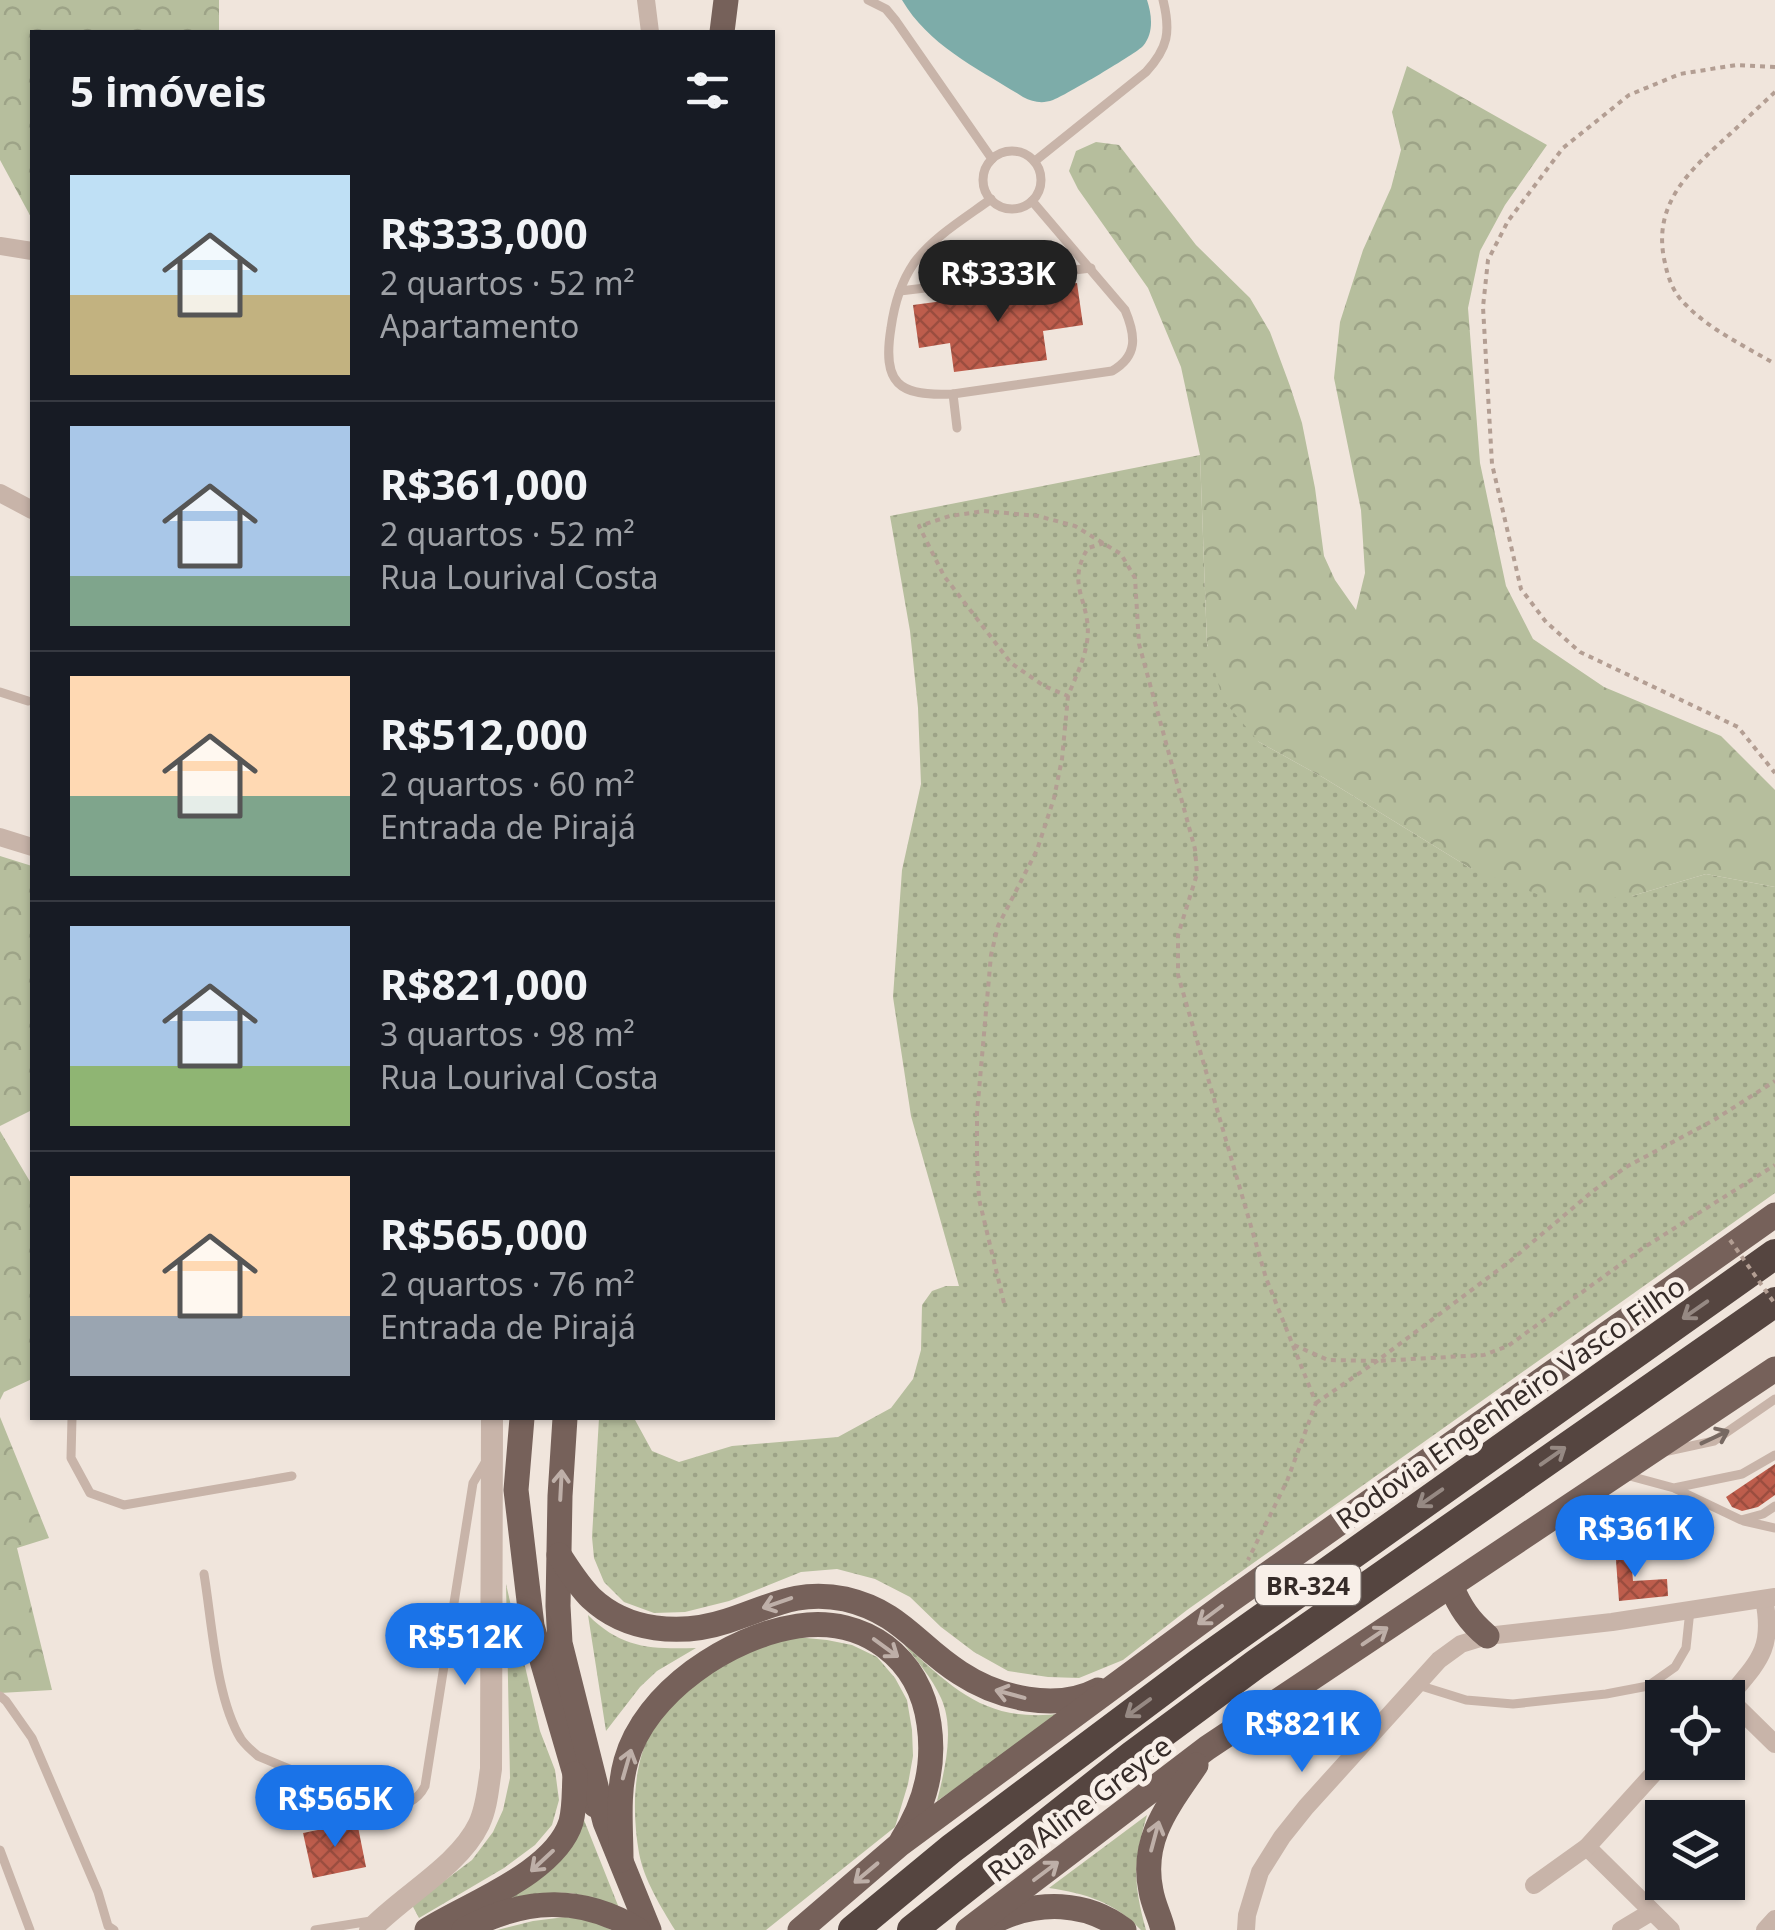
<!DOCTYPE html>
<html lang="pt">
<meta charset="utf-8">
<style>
body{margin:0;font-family:"Noto Sans",sans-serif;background:#242831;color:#f1f3f6;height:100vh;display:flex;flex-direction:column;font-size:38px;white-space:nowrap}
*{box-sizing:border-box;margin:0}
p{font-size:32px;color:#9ea1a6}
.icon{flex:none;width:55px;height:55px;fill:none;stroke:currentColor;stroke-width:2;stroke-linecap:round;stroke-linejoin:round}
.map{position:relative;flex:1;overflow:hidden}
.panel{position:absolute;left:30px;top:30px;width:745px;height:1390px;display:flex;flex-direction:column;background:#171b24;border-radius:0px;box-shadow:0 2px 8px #0004}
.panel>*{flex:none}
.controls{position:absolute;left:1645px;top:1680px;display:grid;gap:20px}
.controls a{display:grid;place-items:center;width:100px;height:100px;border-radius:0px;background:#171b24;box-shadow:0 2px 8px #0004;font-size:50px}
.price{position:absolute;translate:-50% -85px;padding:0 22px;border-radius:35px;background:#1a73e8;color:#fff;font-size:32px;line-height:65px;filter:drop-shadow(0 2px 5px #0008)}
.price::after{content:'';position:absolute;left:50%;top:60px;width:30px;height:22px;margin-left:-15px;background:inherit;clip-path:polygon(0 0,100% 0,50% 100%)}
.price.selected{background:#222;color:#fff}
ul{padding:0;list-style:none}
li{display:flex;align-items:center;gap:30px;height:250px;padding:0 40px}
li+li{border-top:2px solid #363941}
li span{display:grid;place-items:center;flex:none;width:280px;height:200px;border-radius:0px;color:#555}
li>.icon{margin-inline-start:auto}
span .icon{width:120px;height:120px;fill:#fffc;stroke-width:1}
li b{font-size:42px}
h2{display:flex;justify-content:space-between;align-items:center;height:120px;padding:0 40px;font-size:42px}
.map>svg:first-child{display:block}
.green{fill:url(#green-dots)}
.forest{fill:url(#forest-crowns)}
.water{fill:#7daca9}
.building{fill:url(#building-cross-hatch)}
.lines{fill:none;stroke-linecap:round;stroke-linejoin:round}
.path{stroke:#b39e93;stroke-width:4;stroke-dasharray:5 5;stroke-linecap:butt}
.service{stroke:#c8b4a9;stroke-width:9}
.minor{stroke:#c8b4a9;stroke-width:18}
.tertiary{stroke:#c8b4a9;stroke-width:22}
.primary{stroke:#76615a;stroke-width:25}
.motorway{stroke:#554540;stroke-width:30}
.path-bridge{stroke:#b39e93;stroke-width:4;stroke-dasharray:5 5;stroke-linecap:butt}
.oneway{stroke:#968983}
.oneway2{stroke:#776962}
.oneway3{stroke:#beafa8}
.labels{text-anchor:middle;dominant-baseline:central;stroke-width:10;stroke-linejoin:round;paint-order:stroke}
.shield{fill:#f8efe8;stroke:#706662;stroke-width:2.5}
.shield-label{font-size:25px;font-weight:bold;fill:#352b28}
.street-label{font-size:28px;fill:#352b28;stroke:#f8efe8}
</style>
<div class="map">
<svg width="1775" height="1930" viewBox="0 0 1775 1930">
<defs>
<pattern id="green-dots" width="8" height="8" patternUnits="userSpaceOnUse" patternTransform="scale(2.5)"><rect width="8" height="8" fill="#b6be9d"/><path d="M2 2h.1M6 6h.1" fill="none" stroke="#9da387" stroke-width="1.8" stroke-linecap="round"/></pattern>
<pattern id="forest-crowns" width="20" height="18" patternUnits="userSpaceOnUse" patternTransform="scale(2.5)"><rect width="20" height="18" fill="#b6be9d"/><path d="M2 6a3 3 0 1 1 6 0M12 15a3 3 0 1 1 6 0" fill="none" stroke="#9da387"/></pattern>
<pattern id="building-cross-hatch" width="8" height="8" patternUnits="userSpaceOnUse" patternTransform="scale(2.5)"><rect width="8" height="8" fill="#be5d4c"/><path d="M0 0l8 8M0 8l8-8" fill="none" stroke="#9b4d3f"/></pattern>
</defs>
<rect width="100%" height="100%" fill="#f0e5dc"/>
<!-- green -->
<g class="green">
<polygon points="1200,455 1207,645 1259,742 1324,778 1470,868 1632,896 1706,874 1775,887 1775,1193 1187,1610 1123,1660 1079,1678 1048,1677 1008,1671 974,1652 941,1627 910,1597 875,1579 837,1569 801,1572 729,1601 685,1612 654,1613 624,1602 604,1582 594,1558 592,1537 599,1418 634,1418 652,1451 679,1462 732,1446 838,1437 891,1408 913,1379 921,1350 922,1305 932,1291 946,1286 959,1286 911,1116 893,997 902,870 921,784 918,708 910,631 890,516"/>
<polygon points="506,1584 540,1731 555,1770 559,1800 552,1825 535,1845 504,1868 419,1918 412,1905 472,1860 493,1832 503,1810 510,1778"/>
<path d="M588,1615c34,34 63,34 108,33l-39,23 -17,16 -34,44z"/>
<path d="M796,1637l31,3 25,5 25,12 18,21 12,22 5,30 1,26 -5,28 -13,43 -129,103h-91c-14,-23 -31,-50 -36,-77 -7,-40 -7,-93 16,-128 20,-30 77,-71 111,-82 10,-2 20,-4 30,-6z"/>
<path d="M904,1644c53,48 84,80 161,69l-128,88c8,-32 18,-72 4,-103 -9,-20 -24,-37 -37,-54z"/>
<path d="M580,1810l41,103c-52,-34 -81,-18 -137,-4z"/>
<path d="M1147,1815c-14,48 -14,67 -1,115h-5c-25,-27 -56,-37 -92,-42z"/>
<polygon points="565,1917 592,1920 611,1930 497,1930 533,1921"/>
</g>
<!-- forest -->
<g class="forest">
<polygon points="0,0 219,0 219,32 32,32 32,219 0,160"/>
<polygon points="1407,66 1547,145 1505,205 1480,251 1468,308 1480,463 1506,586 1533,639 1604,687 1721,736 1775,790 1775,887 1706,874 1632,896 1555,901 1470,868 1324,778 1259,742 1223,700 1207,644 1200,455 1181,367 1148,288 1078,189 1069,171 1076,151 1096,142 1119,145 1196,245 1250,298 1270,332 1290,386 1302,423 1315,488 1324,556 1335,580 1356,610 1365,573 1361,510 1334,378 1340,322 1363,250 1391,188 1401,150 1392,112"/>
<polygon points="0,856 32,866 32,1110 0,1126"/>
<polygon points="0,1131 32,1185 32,1379 4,1392 0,1400"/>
<polygon points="0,1417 49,1538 17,1548 52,1690 0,1693"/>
</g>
<!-- water -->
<path class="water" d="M902,0h245c5,15 7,33 -4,46 -6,7 -79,50 -90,54 -11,4 -20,2 -30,-3 -44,-28 -94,-51 -121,-97z"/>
<!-- building -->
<g class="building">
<polygon points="1077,283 1083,325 1043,331 1047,360 954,372 950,343 919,348 913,305"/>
<polygon points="1775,1464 1775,1495 1758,1507 1742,1511 1732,1507 1726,1497"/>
<polygon points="1630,1546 1633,1581 1667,1579 1668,1596 1619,1601 1615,1547"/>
<polygon points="357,1822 366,1867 313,1878 303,1833"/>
</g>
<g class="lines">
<!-- path -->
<g class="path">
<polyline points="1775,67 1736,65 1680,74 1629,95 1563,148 1508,221 1488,260 1483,307 1492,464 1521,589 1546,622 1580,652 1738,727 1775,773"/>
<path d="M1775,92c-15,14 -30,28 -45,42 -40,36 -79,70 -65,129 3,15 9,31 20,41 25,26 60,42 90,60"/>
<path d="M1104,543l-16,5c-24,39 5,54 -1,94 -3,19 -12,36 -19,54l-24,-10 -33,-23 -67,-87 -25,-50 31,-10 34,-5 54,5 37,10 46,28 14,24 4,66 56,205 2,25 -19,61v40l88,303 50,125 -29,78 -39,79"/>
<polyline points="1004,1303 979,1199 977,1159 977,1113 991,955 998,926 1037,850 1054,798 1062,759 1068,696"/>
<polyline points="1294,1345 1328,1360 1377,1361 1484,1355 1508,1346 1643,1248 1775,1165"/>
<polyline points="1316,1403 1377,1361 1509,1262 1593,1191 1626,1167 1714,1120 1775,1081"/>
</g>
<!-- service -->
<g class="service">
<polyline points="868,0 886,9 896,21 992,159"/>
<circle cx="1012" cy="180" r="29"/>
<path d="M1035,161l111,-89c22,-24 25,-40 17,-72"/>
<path d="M991,199c-26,19 -58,38 -77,64 -13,19 -20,43 -23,65 -9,55 7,69 62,66l159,-23c26,-15 24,-35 13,-61l-93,-109"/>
<polyline points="900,291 1091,268"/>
<polyline points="953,394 957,428"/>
<polyline points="0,692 28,701"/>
<polyline points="72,1418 71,1458 90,1493 124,1505 292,1476"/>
<polyline points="1668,1451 1714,1441 1775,1399"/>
<polyline points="1626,1475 1674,1488 1742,1474 1775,1455"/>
<polyline points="1676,1489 1741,1520 1763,1514 1775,1506"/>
<polyline points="1744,1521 1775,1528"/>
<path d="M204,1574c8,48 12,125 37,165 5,7 11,12 17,17l125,52c19,-3 33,-4 42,-22l48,-303 13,-22"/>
<polyline points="1418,1685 1466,1700 1513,1704 1606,1694 1648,1686 1675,1667 1686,1648 1690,1610"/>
<polyline points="0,1696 6,1701 32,1738 98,1892 108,1926 114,1930"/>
<polyline points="0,1850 30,1930"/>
<polyline points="315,1930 371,1921"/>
</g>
<!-- minor -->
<g class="minor">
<polyline points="646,0 650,32"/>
<polyline points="0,246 32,251"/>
<polyline points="0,493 32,510"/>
<polyline points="0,837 32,847"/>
<path d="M1728,1698c31,-37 46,-49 36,-99"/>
<polyline points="1728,1698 1775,1744"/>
<polyline points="1587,1847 1671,1930"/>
<polyline points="1534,1885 1587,1847 1664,1762"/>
<polyline points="1246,1930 1247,1915 1260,1872 1282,1837 1306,1807 1439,1660 1461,1644 1487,1636 1612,1622 1775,1597"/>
<polyline points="1621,1930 1651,1912"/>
<polyline points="1765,1930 1775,1919"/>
</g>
<!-- tertiary -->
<path class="tertiary" d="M370,1930c32,-34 89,-64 109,-106 8,-17 9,-36 12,-55l1,-351"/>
<!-- primary -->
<g class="primary">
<polyline points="722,32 726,0"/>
<polyline points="522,1418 516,1490 532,1626 575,1774 595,1805"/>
<polyline points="565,1418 560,1496 558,1606 560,1643 605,1822 649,1930"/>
<path d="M559,1555c10,15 19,30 32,43 36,34 90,38 136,23 43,-14 71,-32 118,-22 56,13 72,47 115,74 38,25 96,39 138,17"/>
<path d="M1451,1586c9,21 18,35 36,50"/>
<path d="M621,1860c0,-32 -4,-67 5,-99 19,-69 104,-125 172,-135 67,-10 122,32 131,98 6,41 -4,81 -27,116"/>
<path d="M995,1921c43,-21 91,-20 129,9"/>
<path d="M427,1930c43,-27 128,-57 144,-108 4,-15 3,-32 4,-48"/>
<path d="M464,1930c59,-32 116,-36 174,0"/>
<polyline points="800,1930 899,1845 1228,1602 1775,1215"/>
<polyline points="968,1930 1207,1748 1775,1369"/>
<path d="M1163,1930c-3,-13 -10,-26 -12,-39 -11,-52 18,-86 45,-126"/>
</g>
<!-- motorway -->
<g class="motorway">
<polyline points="853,1930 951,1849 1198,1664 1775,1254"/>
<polyline points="912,1930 1133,1755 1256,1664 1775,1302"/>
</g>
<!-- path-bridge -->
<polyline class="path-bridge" points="1730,1240 1775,1304"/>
</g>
<!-- one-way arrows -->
<defs><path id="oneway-shaft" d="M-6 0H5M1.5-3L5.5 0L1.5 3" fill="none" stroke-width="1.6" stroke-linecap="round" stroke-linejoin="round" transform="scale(2.5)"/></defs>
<g class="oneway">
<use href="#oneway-shaft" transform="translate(1695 1310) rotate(145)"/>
<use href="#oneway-shaft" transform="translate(1553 1456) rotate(-35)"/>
<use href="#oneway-shaft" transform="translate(1430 1498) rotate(145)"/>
<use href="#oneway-shaft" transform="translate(1138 1708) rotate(144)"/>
</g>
<use class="oneway2" href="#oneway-shaft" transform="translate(1715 1437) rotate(-25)"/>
<g class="oneway3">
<use href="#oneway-shaft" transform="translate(561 1485) rotate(-87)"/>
<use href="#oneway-shaft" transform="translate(777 1603) rotate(161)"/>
<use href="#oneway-shaft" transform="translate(1210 1615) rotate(143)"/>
<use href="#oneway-shaft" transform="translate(1375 1636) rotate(-34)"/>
<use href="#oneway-shaft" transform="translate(886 1648) rotate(36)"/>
<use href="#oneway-shaft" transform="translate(1010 1694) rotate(-165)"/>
<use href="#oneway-shaft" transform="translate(627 1764) rotate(-74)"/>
<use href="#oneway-shaft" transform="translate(1155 1836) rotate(-75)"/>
<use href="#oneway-shaft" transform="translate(542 1861) rotate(137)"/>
<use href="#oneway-shaft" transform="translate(1046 1871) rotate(-37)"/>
<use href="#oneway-shaft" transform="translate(866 1873) rotate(140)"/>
</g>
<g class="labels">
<!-- shield labels -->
<rect class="shield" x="1255.5" y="1565" width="105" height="40" rx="8"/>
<g class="shield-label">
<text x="1308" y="1585">BR-324</text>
</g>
<!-- street labels -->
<g class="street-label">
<text transform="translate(1510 1402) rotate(-35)">Rodovia Engenheiro Vasco Filho</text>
<text transform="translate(1079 1808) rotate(-37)">Rua Aline Greyce</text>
</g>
</g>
</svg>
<div class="controls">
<a><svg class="icon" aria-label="locate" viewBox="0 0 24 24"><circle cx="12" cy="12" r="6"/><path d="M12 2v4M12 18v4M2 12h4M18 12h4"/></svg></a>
<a><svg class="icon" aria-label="layers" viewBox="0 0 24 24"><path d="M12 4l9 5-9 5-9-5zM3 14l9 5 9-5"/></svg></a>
</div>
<b class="price selected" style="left:998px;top:325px">R$333K</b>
<b class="price" style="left:1635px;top:1580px">R$361K</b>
<b class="price" style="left:465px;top:1688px">R$512K</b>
<b class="price" style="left:1302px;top:1775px">R$821K</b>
<b class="price" style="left:335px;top:1850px">R$565K</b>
<section class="panel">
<h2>5 imóveis<svg class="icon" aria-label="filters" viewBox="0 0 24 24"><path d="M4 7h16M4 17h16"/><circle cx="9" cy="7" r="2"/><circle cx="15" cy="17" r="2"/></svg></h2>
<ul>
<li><span style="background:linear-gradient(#bfe0f5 60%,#c2b280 0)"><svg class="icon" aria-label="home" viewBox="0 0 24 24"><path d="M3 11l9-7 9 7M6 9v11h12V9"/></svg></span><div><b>R$333,000</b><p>2 quartos · 52 m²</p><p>Apartamento</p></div></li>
<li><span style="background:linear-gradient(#a9c7e8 75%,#7fa58c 0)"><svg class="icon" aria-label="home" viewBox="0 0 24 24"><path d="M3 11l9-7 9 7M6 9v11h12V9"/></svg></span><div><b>R$361,000</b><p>2 quartos · 52 m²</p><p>Rua Lourival Costa</p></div></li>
<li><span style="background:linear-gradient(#ffd9b3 60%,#7fa58c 0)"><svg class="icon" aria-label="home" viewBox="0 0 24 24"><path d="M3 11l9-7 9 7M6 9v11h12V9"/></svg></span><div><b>R$512,000</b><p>2 quartos · 60 m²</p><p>Entrada de Pirajá</p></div></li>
<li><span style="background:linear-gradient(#a9c7e8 70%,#8fb573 0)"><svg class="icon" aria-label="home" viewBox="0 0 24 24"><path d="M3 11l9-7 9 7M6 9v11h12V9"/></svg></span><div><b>R$821,000</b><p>3 quartos · 98 m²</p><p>Rua Lourival Costa</p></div></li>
<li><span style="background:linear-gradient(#ffd9b3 70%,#9aa5b1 0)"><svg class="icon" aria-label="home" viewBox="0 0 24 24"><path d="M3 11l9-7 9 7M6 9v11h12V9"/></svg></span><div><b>R$565,000</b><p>2 quartos · 76 m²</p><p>Entrada de Pirajá</p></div></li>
</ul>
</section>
</div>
